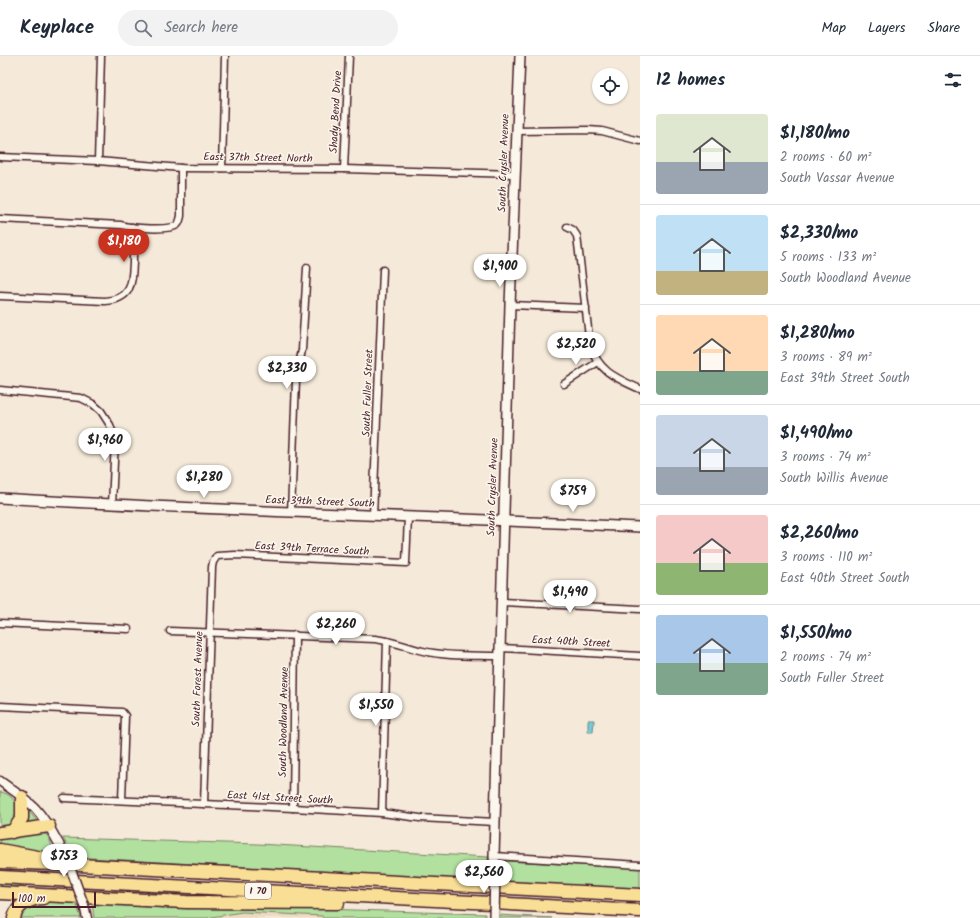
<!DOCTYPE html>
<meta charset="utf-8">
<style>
body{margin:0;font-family:Kalam,sans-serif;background:#f2f2f3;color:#1f2937;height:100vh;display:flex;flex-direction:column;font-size:15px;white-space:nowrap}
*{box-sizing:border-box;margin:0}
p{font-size:13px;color:#747a83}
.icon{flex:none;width:22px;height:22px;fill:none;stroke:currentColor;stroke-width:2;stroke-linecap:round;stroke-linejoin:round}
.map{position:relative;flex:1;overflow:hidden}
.drawer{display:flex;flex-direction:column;background:#fff;width:340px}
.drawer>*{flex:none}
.tools{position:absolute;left:592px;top:12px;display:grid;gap:8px}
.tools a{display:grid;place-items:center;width:36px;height:36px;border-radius:50%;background:#fff;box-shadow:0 1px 3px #0004;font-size:20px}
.scale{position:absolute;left:12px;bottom:10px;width:84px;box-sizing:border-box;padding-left:4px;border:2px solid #4a1f2b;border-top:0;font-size:11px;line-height:14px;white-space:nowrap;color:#4a1f2b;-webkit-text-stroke:3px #fbf7ec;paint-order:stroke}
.price{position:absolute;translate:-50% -34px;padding:0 9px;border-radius:14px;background:#fff;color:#222;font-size:13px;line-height:26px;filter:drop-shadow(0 1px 2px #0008)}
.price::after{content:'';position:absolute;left:50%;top:24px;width:12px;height:9px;margin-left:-6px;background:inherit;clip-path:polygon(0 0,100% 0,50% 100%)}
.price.on{background:#c8321e;color:#fff}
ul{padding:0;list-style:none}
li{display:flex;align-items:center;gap:12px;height:100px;padding:0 16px}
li+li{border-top:1px solid #e0e1e3}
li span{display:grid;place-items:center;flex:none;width:112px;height:80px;border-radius:4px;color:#555}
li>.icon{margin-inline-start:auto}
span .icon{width:48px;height:48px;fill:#fffc;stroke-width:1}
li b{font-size:17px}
h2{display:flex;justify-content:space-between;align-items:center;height:48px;padding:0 16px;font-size:17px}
header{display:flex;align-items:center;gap:24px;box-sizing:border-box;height:56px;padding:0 20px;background:#fff;border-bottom:1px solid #e0e1e3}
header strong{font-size:19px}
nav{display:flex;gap:22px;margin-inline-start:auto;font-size:14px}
.search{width:280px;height:36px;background:#f2f2f3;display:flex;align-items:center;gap:10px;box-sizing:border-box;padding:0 14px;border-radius:22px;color:#747a83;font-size:15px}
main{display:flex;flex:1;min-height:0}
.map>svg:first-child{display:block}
.built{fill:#eddac2}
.green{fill:#b1e09f;stroke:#7e8065}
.water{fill:#7acbd3;stroke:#678690}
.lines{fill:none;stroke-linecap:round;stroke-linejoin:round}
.minor-casing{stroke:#4a1f2b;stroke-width:9}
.tertiary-casing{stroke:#4a1f2b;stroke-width:11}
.secondary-casing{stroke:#4a1f2b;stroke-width:12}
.motorway-casing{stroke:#4a1f2b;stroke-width:15}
.minor{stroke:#fbf7ec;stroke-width:6}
.tertiary{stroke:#fbf7ec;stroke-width:8}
.secondary{stroke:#fbf7ec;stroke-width:9}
.motorway{stroke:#f9df96;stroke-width:12}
.tertiary-bridge-casing{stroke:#4a1f2b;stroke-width:11;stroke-linecap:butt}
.secondary-bridge-casing{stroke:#4a1f2b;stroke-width:12;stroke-linecap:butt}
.tertiary-bridge{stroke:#fbf7ec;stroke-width:8}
.secondary-bridge{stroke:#fbf7ec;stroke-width:9}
.labels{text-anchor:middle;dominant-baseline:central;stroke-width:3;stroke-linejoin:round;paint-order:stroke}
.shield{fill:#fbf7ec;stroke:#7f6065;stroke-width:1}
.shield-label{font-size:10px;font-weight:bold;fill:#4a1f2b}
.street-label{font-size:11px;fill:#4a1f2b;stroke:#fbf7ec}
</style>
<header>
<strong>Keyplace</strong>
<div class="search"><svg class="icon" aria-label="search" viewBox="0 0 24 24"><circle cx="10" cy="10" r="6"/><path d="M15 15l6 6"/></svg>Search here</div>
<nav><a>Map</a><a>Layers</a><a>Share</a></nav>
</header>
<main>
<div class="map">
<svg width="640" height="862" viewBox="0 0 640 862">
<rect width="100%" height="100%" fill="#f5ead9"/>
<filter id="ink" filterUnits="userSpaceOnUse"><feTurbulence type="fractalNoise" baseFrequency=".025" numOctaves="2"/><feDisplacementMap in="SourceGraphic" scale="8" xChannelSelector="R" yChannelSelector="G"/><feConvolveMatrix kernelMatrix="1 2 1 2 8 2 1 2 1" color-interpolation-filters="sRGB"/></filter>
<g filter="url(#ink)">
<!-- built -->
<polygon class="built" points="242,856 323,860 323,862 206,862"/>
<!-- green -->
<g class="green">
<path d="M0,736c20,2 25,32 0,37z"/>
<polygon points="25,750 37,765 38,768 21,767"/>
<polygon points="42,776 48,780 56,800 0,791 0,780"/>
<polygon points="63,782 258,788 488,801 487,825 73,801"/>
<polygon points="505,805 640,812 640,833 498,826 500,808 501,806"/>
<polygon points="0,827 33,829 0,832"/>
<path d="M51,845l25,1 5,16h-63c11,-14 16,-14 33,-17z"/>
<polygon points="92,848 167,852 288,852 485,858 485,862 323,862 322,860 242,856 206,862 94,862"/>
<polygon points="498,859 552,862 498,862"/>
</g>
<!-- water -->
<polygon class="water" points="588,664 594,664 593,676 588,676"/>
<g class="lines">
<defs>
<g id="minor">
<polyline points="517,75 588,74 602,75 640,85"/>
<polyline points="0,101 98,105 181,112 344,113 515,118"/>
<polyline points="98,105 101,0"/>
<polyline points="222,112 225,0"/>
<polyline points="344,113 349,0"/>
<path d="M0,163l121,6c10,3 48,6 56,0 3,-2 3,-6 4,-9v-48"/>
<path d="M567,171l6,3 4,6 13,109c9,27 26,33 50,44"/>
<path d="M0,240l105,5c27,-2 27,-17 28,-39 0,-12 0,-23 -1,-35"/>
<polyline points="510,249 586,252"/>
<polyline points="564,328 598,306"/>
<polyline points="0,334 81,342 93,348 101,355 110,369 115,384 112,449"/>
<polyline points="291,457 296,324 302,294 307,212"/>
<polyline points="373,460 383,214"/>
<polyline points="502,546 640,553"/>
<polyline points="0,567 128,573"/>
<path d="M170,575l205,8c17,2 32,8 48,12 25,6 52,4 77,5"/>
<polyline points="501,592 640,600"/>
<polyline points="0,650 122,656 125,660 122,744"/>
<polyline points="64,742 293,752 382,757 420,762 495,766"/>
<polyline points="204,748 212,511 213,506 217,500 235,499 406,507 408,461"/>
<polyline points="293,752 295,579"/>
<polyline points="382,757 387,585"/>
<polyline points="494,800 640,809"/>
</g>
<g id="tertiary">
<path d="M0,725c12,9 24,16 35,27 10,11 17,23 24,36"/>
<polyline points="84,849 87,862"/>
</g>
<g id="secondary">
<path d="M0,442c213,13 427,18 640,29"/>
<polyline points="495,814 494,800 510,249 520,0"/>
</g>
<g id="motorway">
<polyline points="12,776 22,762 22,741"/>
<polyline points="0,777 49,770"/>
<polyline points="0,794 43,802"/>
<polyline points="0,806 79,809 640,839"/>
<polyline points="0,821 640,855"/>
<polyline points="0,837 186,846 338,847"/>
<path d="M14,862c3,-14 17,-19 29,-20"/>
</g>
</defs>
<!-- minor casing -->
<use href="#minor" class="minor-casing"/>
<!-- tertiary casing -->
<use href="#tertiary" class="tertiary-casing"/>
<!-- secondary casing -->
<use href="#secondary" class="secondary-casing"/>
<!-- motorway casing -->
<use href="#motorway" class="motorway-casing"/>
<!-- minor -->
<use href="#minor" class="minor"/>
<!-- tertiary -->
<use href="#tertiary" class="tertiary"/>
<!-- secondary -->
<use href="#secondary" class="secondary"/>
<!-- motorway -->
<use href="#motorway" class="motorway"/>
<defs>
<polyline id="tertiary-bridge" points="59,788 73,819 84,849"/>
<polyline id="secondary-bridge" points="494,862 495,814"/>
</defs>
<!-- tertiary-bridge casing -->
<use href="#tertiary-bridge" class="tertiary-bridge-casing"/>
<!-- secondary-bridge casing -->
<use href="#secondary-bridge" class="secondary-bridge-casing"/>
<!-- tertiary-bridge -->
<use href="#tertiary-bridge" class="tertiary-bridge"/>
<!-- secondary-bridge -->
<use href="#secondary-bridge" class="secondary-bridge"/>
</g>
</g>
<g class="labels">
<!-- shield labels -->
<rect class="shield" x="245" y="827" width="26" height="16" rx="3"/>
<g class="shield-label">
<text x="258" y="835">I 70</text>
</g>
<!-- street labels -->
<g class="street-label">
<text transform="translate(336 56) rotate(-87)">Shady Bend Drive</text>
<text transform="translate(258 102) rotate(1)">East 37th Street North</text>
<text transform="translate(504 107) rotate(-88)">South Crysler Avenue</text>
<text transform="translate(368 337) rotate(-88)">South Fuller Street</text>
<text transform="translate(493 431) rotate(-88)">South Crysler Avenue</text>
<text transform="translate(320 446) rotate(2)">East 39th Street South</text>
<text transform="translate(312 493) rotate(3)">East 39th Terrace South</text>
<text transform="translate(571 586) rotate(3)">East 40th Street</text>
<text transform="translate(198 623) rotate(-88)">South Forest Avenue</text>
<text transform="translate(284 666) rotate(-89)">South Woodland Avenue</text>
<text transform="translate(280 742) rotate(3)">East 41st Street South</text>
</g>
</g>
</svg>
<div class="tools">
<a><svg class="icon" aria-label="locate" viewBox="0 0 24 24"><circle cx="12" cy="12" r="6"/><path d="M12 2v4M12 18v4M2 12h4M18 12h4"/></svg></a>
</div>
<div class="scale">100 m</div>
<b class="price on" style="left:124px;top:207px">$1,180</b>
<b class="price" style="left:500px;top:232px">$1,900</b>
<b class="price" style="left:576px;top:310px">$2,520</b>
<b class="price" style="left:287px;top:334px">$2,330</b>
<b class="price" style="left:105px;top:406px">$1,960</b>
<b class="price" style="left:204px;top:443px">$1,280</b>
<b class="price" style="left:573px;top:457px">$759</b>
<b class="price" style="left:570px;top:558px">$1,490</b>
<b class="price" style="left:336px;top:590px">$2,260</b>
<b class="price" style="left:376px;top:671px">$1,550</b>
<b class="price" style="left:64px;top:822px">$753</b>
<b class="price" style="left:484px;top:838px">$2,560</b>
</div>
<section class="drawer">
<h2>12 homes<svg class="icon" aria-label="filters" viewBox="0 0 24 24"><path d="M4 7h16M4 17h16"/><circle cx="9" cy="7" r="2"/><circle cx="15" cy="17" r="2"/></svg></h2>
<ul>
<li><span style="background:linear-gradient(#dfe7d0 60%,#9aa5b1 0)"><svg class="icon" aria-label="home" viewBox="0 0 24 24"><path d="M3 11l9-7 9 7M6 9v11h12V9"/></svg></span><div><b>$1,180/mo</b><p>2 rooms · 60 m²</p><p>South Vassar Avenue</p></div></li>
<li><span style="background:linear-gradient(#bfe0f5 70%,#c2b280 0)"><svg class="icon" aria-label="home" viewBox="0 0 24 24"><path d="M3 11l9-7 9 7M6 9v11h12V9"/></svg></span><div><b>$2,330/mo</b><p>5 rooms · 133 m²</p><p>South Woodland Avenue</p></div></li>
<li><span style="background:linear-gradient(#ffd9b3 70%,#7fa58c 0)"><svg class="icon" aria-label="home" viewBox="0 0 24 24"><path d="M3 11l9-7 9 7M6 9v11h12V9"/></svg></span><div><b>$1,280/mo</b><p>3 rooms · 89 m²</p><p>East 39th Street South</p></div></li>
<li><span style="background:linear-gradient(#c9d6e8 65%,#9aa5b1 0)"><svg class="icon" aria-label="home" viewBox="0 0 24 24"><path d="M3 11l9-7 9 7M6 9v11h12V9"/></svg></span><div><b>$1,490/mo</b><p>3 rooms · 74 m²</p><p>South Willis Avenue</p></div></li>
<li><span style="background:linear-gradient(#f6c9c9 60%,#8fb573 0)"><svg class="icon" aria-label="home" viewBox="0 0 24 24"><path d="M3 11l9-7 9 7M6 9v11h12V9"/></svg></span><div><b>$2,260/mo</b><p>3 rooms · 110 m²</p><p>East 40th Street South</p></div></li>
<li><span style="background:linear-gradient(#a9c7e8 60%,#7fa58c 0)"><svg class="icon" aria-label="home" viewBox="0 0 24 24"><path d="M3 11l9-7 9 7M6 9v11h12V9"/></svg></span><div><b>$1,550/mo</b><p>2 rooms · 74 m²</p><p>South Fuller Street</p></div></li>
</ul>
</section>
</main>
